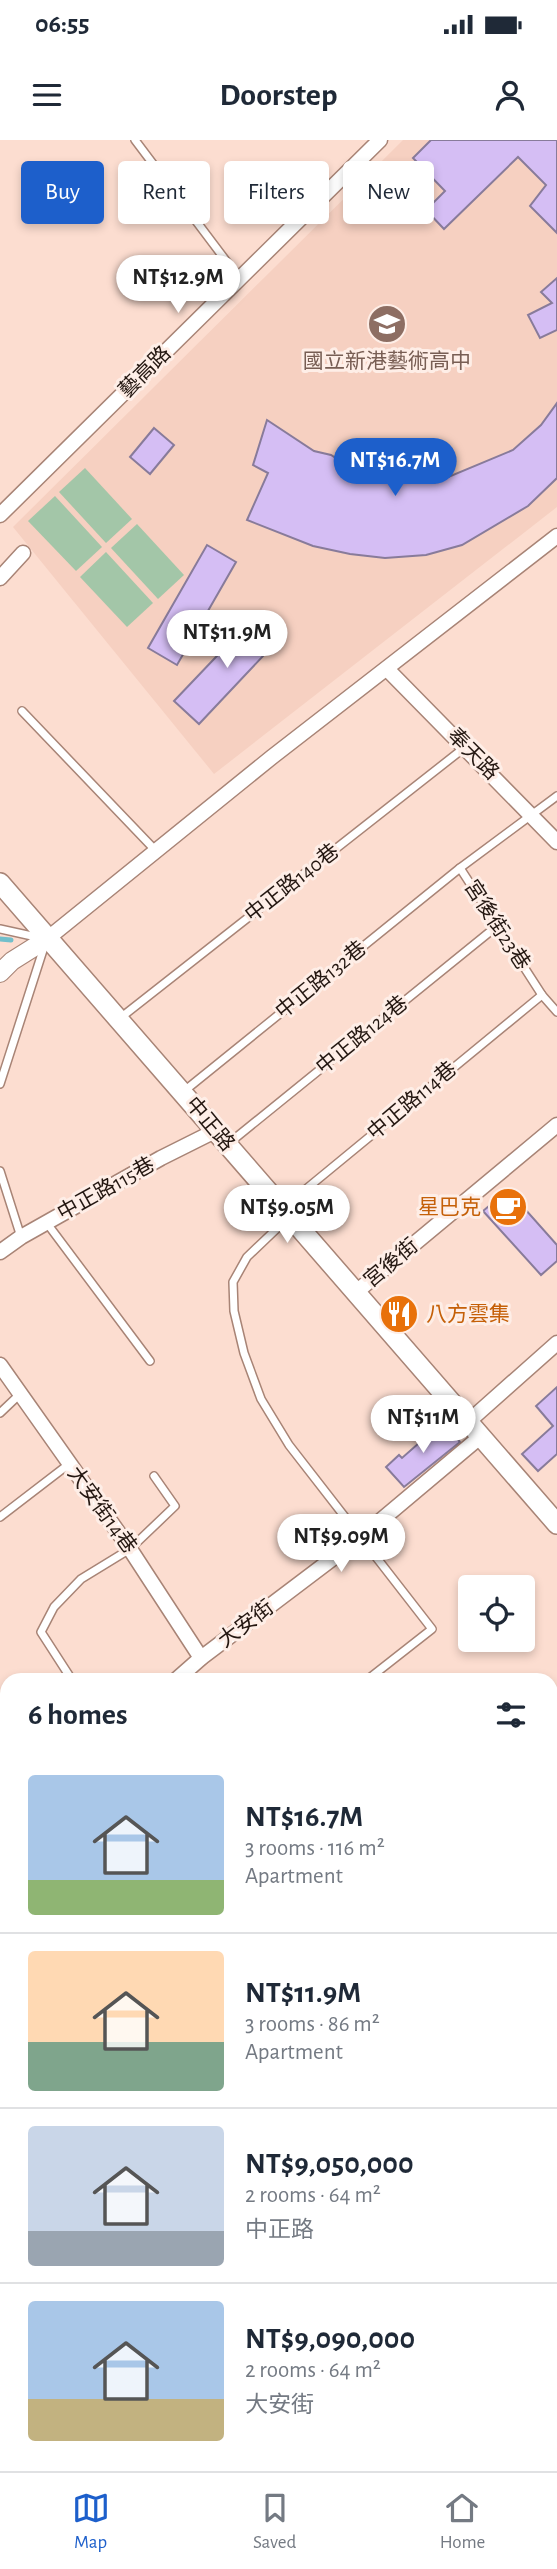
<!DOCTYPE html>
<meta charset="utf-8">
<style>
body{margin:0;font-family:"Alegreya Sans","Noto Sans TC",sans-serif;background:#f6f6f7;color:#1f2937;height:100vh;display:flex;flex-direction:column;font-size:26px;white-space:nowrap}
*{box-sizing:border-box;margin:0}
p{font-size:23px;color:#747a83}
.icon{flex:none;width:38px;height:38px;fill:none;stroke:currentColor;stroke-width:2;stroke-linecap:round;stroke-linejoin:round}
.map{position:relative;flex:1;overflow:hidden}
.side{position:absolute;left:0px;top:1533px;width:558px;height:798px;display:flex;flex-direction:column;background:#fff;border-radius:21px 21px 0 0;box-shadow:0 4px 10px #0003}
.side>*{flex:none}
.banner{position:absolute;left:21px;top:21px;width:516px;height:63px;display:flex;gap:14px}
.buttons{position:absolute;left:458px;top:1435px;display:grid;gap:14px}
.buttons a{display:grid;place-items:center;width:77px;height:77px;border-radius:7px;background:#fff;box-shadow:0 4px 10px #0003;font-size:35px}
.price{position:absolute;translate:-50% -60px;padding:0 16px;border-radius:24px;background:#fff;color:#222;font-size:23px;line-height:46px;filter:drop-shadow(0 2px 4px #0008)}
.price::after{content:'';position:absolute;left:50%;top:42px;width:21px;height:16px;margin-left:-10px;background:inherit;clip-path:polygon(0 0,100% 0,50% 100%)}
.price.selected{background:#1d5fcb;color:#fff}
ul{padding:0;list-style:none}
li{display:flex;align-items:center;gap:21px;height:175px;padding:0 28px}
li+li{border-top:2px solid #e0e1e3}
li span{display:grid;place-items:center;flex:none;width:196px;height:140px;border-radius:7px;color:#555}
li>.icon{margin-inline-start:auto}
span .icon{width:84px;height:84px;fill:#fffc;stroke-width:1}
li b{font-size:30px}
h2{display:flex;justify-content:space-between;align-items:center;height:84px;padding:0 28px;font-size:30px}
.tag{padding:0 24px;border-radius:7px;background:#fff;box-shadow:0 4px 10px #0003;font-size:24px;line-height:63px}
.tag.selected{background:#1d5fcb;color:#fff}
.status{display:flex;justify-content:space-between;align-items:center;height:49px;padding:0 35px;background:#fff;direction:ltr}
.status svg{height:19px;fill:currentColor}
header{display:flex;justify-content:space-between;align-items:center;height:91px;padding:0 28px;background:#fff;font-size:32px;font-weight:700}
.dock{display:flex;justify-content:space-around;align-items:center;height:98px;border-top:2px solid #e0e1e3;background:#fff;font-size:19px;color:#747a83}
.dock a{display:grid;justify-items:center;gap:4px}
.dock .selected{color:#1d5fcb}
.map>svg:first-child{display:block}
.built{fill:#f6d0c1}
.green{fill:#a3c6a8}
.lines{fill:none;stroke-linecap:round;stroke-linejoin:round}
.stream{stroke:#72bfcb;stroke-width:5}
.building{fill:#d5bef4;stroke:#887b9a;stroke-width:2}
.service-casing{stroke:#a88476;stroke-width:10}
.minor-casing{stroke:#a88476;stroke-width:17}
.tertiary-casing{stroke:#a88476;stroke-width:20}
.secondary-casing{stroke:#a88476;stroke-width:22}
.service{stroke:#fff;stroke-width:7}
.minor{stroke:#fff;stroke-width:14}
.tertiary{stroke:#fff;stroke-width:18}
.secondary{stroke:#fff;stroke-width:19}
.labels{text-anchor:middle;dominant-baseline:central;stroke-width:6;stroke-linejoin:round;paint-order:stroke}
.education-label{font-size:21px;fill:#785e54;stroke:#feeee7}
.street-label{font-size:21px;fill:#241711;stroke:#feeee7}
.food-label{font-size:21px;fill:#c56008;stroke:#feeee7;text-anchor:end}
</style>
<div class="status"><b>06:55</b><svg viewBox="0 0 49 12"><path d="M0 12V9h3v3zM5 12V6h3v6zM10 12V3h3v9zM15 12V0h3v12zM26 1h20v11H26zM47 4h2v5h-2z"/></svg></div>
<header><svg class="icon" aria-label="menu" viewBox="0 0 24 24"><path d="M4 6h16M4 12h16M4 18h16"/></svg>Doorstep<svg class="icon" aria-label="person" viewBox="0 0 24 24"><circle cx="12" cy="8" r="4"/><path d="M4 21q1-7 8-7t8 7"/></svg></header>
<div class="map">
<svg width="557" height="2331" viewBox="0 0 557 2331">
<rect width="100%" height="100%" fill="#fcddd0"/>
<!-- built -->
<g class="built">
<polygon points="403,0 557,0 557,367 214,634 13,387"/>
<polygon points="0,1619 7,1627 7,1874 0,1879"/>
<polygon points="557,1808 557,2153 551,2146 551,1813"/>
</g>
<!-- green -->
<g class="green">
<polygon points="85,328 132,379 106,403 59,352"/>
<polygon points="55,356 102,407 76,431 28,381"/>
<polygon points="137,384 184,435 158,459 111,408"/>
<polygon points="106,412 153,463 127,487 80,437"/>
</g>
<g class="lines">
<!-- stream -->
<polyline class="stream" points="0,799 11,800"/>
</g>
<!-- building -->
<g class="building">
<polygon points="431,0 557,0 557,93 530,66 546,45 518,17 444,89 426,70 445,51 413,18"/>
<polygon points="557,138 557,190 540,198 528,175 552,163 541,152"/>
<polygon points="557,263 557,338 528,366 462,405 426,415 385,418 350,414 313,406 247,380 268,333 253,325 267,280 314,311 331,315 353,329 400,342 434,343 513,310 541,285"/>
<polygon points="154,288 174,305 150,334 130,317"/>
<polygon points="207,405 236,422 177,525 148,508"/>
<polygon points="256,475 280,498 199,584 174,561"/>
<polygon points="508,1050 557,1105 557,1121 541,1135 483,1071"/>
<polygon points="557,1247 557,1314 538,1331 522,1314 553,1286 536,1266"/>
<polygon points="443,1282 460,1302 404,1347 386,1327 399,1315 402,1318"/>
</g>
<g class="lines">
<defs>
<g id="service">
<polyline points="135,0 239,138"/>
<polyline points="22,571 156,711"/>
<polyline points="460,728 542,855 557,872"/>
<polyline points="0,789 41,798"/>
<polyline points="119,879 464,608"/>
<polyline points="0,944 45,804"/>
<polyline points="183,952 460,728 557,656"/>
<polyline points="228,1004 497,786"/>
<polyline points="0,1031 21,1097"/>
<polyline points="283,1068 542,855"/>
<polyline points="289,1077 247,1117 233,1142 234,1171 244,1213 261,1259 289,1305 432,1489 367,1540"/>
<polyline points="46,1082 150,1221"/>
<polyline points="0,1273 20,1254"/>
<polyline points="0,1377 69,1324"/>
<polyline points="72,1540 41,1492 54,1467 81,1439 130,1409 175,1366 154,1336"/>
<polyline points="551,1758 557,1764"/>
<polyline points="0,2017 7,2025"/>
</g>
<g id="minor">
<polyline points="0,375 380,0"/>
<polyline points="0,438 23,413"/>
<polyline points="387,529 557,702"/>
<polyline points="47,799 272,617 557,396"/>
<polyline points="0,1112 21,1097 161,1018 215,991"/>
<polyline points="355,1153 557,985"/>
<polyline points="0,1225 130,1409 201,1518"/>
<polyline points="468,1282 557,1203"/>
<polyline points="176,1540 201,1518 361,1397 480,1297"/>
<polyline points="551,1796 557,1791"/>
<polyline points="551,2162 557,2168"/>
<polyline points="0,2163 7,2170"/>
<polyline points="165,2324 172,2331"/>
</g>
<polyline id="tertiary" points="0,833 12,821 47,799"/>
<g id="secondary">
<polyline points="0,743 557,1384"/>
<polyline points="551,1585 557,1580"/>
<polyline points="0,2060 7,2054"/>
</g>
</defs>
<!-- service casing -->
<use href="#service" class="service-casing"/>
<!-- minor casing -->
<use href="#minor" class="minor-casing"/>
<!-- tertiary casing -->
<use href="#tertiary" class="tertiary-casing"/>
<!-- secondary casing -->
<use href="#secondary" class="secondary-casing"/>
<!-- service -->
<use href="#service" class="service"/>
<!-- minor -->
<use href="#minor" class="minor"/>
<!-- tertiary -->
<use href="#tertiary" class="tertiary"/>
<!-- secondary -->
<use href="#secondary" class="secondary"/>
</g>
<!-- icons -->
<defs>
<symbol id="school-disc" viewBox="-11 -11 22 22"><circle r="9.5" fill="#8d6e63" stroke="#feeee7"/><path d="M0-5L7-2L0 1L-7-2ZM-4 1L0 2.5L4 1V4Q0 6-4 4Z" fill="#fff"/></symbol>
<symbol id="cafe-disc" viewBox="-11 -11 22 22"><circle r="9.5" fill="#e8710a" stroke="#feeee7"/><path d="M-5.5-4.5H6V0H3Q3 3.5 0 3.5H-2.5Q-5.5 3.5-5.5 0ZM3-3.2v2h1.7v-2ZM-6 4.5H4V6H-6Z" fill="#fff"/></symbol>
<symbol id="restaurant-disc" viewBox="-11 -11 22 22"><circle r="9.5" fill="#e8710a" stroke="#feeee7"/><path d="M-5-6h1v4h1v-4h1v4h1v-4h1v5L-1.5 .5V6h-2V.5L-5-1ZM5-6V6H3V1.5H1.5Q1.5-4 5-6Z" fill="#fff"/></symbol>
</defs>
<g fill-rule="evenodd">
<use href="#school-disc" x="365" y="162" width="44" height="44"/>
<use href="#cafe-disc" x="486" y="1045" width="44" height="44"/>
<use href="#restaurant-disc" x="377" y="1152" width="44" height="44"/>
</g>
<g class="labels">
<!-- education labels -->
<g class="education-label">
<text x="387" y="221">國立新港藝術高中</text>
</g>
<!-- street labels -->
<g class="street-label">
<text transform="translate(145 232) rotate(-45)">藝高路</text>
<text transform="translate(473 614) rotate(45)">奉天路</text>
<text transform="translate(292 743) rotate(-38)">中正路140巷</text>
<text transform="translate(497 785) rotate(57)">宮後街23巷</text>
<text transform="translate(321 840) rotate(-39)">中正路132巷</text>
<text transform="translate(362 895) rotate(-39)">中正路124巷</text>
<text transform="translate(412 961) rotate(-40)">中正路114巷</text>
<text transform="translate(210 984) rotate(50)">中正路</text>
<text transform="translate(106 1049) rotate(-29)">中正路115巷</text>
<text transform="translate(391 1123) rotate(-40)">宮後街</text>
<text transform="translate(102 1370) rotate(54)">大安街14巷</text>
<text transform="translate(246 1484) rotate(-37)">大安街</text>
</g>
<!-- food labels -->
<g class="food-label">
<text x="481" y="1067">星巴克</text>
<text x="426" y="1174" text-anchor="start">八方雲集</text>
</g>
</g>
</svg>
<div class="buttons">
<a><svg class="icon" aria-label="locate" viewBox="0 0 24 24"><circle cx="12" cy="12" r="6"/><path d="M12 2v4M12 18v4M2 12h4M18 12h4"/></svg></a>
</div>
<b class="price" style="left:178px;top:175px">NT$12.9M</b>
<b class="price selected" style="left:395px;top:358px">NT$16.7M</b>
<b class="price" style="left:227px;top:530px">NT$11.9M</b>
<b class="price" style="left:287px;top:1105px">NT$9.05M</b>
<b class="price" style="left:423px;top:1315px">NT$11M</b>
<b class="price" style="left:341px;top:1434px">NT$9.09M</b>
<div class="banner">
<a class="tag selected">Buy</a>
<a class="tag">Rent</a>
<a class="tag">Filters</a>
<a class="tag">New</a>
</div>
<section class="side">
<h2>6 homes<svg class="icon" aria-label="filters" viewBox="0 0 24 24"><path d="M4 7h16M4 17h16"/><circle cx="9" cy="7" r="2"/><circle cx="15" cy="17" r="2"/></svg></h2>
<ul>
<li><span style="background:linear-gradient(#a9c7e8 75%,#8fb573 0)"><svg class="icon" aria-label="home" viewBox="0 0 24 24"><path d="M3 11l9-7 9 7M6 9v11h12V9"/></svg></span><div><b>NT$16.7M</b><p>3 rooms · 116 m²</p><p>Apartment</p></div></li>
<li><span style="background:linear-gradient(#ffd9b3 65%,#7fa58c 0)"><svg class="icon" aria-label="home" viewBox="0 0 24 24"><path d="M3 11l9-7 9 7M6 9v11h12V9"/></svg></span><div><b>NT$11.9M</b><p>3 rooms · 86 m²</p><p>Apartment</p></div></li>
<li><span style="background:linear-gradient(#c9d6e8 75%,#9aa5b1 0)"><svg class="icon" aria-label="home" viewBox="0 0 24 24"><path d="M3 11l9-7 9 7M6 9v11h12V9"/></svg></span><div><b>NT$9,050,000</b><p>2 rooms · 64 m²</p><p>中正路</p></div></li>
<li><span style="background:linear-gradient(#a9c7e8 70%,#c2b280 0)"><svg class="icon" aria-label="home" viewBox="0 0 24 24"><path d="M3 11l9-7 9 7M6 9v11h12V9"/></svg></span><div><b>NT$9,090,000</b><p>2 rooms · 64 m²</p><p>大安街</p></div></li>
</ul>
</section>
</div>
<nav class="dock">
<a class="selected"><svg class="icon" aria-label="map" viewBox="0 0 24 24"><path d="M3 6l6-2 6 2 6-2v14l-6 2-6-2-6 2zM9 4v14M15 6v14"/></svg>Map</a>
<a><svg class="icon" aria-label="saved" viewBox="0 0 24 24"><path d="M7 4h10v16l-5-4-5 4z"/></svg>Saved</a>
<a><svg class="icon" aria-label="home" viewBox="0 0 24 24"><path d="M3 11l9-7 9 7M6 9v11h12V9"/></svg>Home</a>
</nav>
